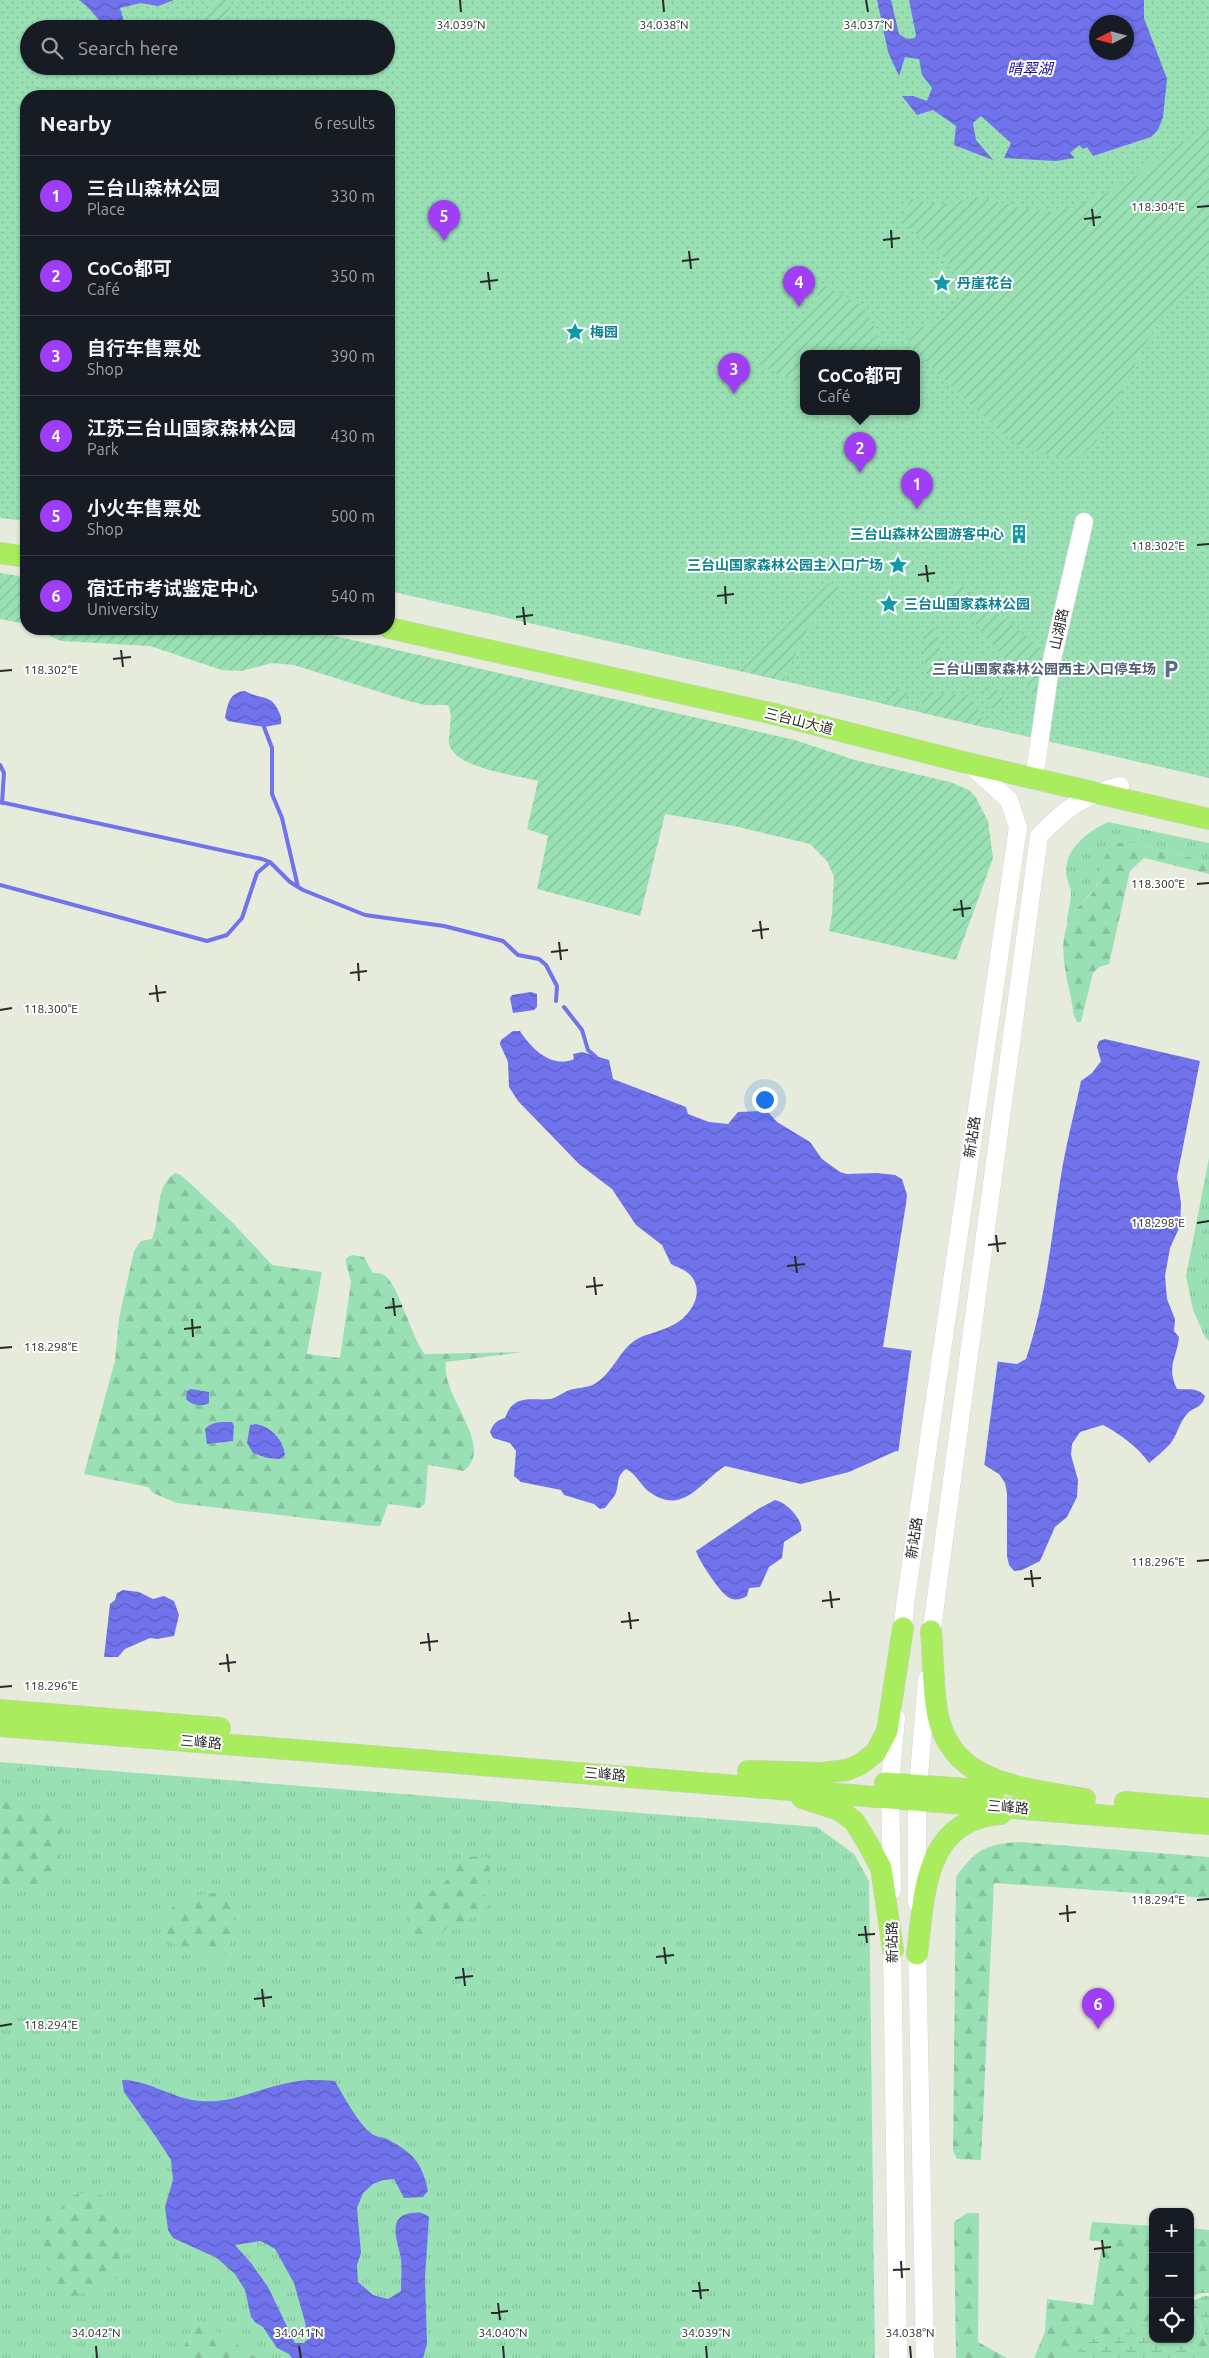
<!DOCTYPE html>
<html lang="en">
<head>
<meta charset="utf-8">
<style>
	:root { --surface:#171b24; --page:#20242c; --text:#f1f3f6; --muted:#9ea1a6; --line:#363941; --accent:#9f3ef6 }
	body { margin:0; font-family:Ubuntu,"Noto Sans SC",sans-serif; background:var(--page); color:var(--text) }
	.controls { position:absolute; right:15px; bottom:15px; display:grid; overflow:hidden; border-radius:10px; box-shadow:0 1px 4px #0004 }
	.controls button { width:45px; height:45px; display:grid; place-items:center; padding:0; border:0; border-bottom:1px solid var(--line); background:var(--surface); color:var(--text); font:25px sans-serif }
	.compass { position:absolute; left:1089px; top:15px; width:45px; height:45px; border-radius:50%; background:var(--surface); box-shadow:0 1px 4px #0004; rotate:264deg }
	.you { position:absolute; left:764px; top:1099px; width:18px; height:18px; margin:-12px; border:4px solid #fff; border-radius:50%; background:#1a73e8; box-shadow:0 0 0 8px #1a73e833 }
	.badge { display:grid; place-items:center; width:32px; height:32px; border-radius:50%; background:var(--accent); color:#fff; font-size:16px; font-weight:700 }
	.pin { position:absolute; translate:-50% -41px; filter:drop-shadow(0 1px 2px #0008) }
	.pin::after { content:''; position:absolute; top:26px; width:18px; height:15px; background:inherit; clip-path:polygon(0 0,100% 0,50% 100%) }
	.popup { position:absolute; left:800px; top:350px; width:120px; height:65px; box-sizing:border-box; display:grid; place-content:center; border-radius:10px; background:var(--surface); filter:drop-shadow(0 1px 4px #0005); font-size:16px; white-space:nowrap; color:var(--muted) }
	.popup b { font-size:19px; color:var(--text) }
	.popup::after { content:''; position:absolute; left:50%; top:100%; margin-left:-10px; border:10px solid transparent; border-top-color:var(--surface) }
	.list { margin:0; padding:0; list-style:none }
	h2 { display:flex; justify-content:space-between; align-items:center; height:65px; margin:0; padding:0 20px; font-size:21px }
	h2 small { font-size:16px; font-weight:400; color:var(--muted) }
	.list li { display:grid; grid-template-columns:32px 1fr auto; gap:15px; align-items:center; box-sizing:border-box; height:80px; padding:0 20px; border-top:1px solid var(--line) }
	.list b { display:block; font-size:19px; white-space:nowrap }
	.list p { margin:0; font-size:16px; white-space:nowrap; color:var(--muted) }
	.list em { font-size:16px; font-style:normal; color:var(--muted) }
	.icon { flex:none; width:28px; height:28px; fill:none; stroke:currentColor; stroke-width:2; stroke-linecap:round; stroke-linejoin:round }
	.map { position:relative; flex:none; width:1209px; height:2358px; overflow:hidden }
	.search { position:absolute; background:var(--surface); box-shadow:0 1px 4px #0004; left:20px; top:20px; width:375px; height:55px; display:flex; align-items:center; gap:12px; box-sizing:border-box; padding:0 18px; border-radius:28px; color:var(--muted); font-size:19px }
	.panel { position:absolute; background:var(--surface); box-shadow:0 1px 4px #0004; left:20px; top:90px; width:375px; height:545px; border-radius:20px }
	.map>svg:first-child { display:block }
	.grass { fill:url(#grass-tufts) }
	.forest { fill:url(#forest-firs) }
	.wetland { fill:url(#wetland-marsh) }
	.park { fill:url(#park-dots); fill-rule:evenodd }
	.garden { fill:url(#garden-furrows) }
	.water { fill:url(#water-waves); fill-rule:evenodd }
	.pier { fill:#e7ebdc }
	.lines { fill:none; stroke-linecap:round; stroke-linejoin:round }
	.stream { stroke:#7073ec; stroke-width:4 }
	.minor-casing { stroke:#dad1e2; stroke-width:19 }
	.major-casing { stroke:#ccc; stroke-width:22 }
	.minor { stroke:#fff; stroke-width:18 }
	.major { stroke:#a9ed5f; stroke-width:21 }
	.ticks { fill:none; stroke:#292929; stroke-width:2 }
	.labels { text-anchor:middle; dominant-baseline:central; stroke-width:4; stroke-linejoin:round; paint-order:stroke }
	.culture-label { font-size:14px; font-weight:bold; fill:#0d838f; stroke:#fff; text-anchor:start }
	.street-label { font-size:14px; fill:#292929; stroke:#fff }
	.service-label { font-size:14px; font-weight:bold; fill:#4e5e75; stroke:#fff; text-anchor:end }
	.water-label { font-size:15px; font-style:italic; fill:#181097; stroke:#fff }
	.ticks-label { font-size:12px; text-anchor:middle; fill:#292929; stroke:#fff; stroke-width:4; stroke-linejoin:round; paint-order:stroke }
</style>
</head>
<body>
<div class="map">
<svg width="1209" height="2358" viewBox="0 0 1209 2358">
	<defs>
		<pattern id="grass-tufts" width="24" height="20" patternUnits="userSpaceOnUse" patternTransform="scale(1.25)"><rect width="24" height="20" fill="#99e1b4"/><path d="M3 7l-1-3M5 7V3M7 7l1-3M15 17l-1-3M17 17v-4M19 17l1-3" fill="none" stroke="#84c19b"/></pattern>
		<pattern id="forest-firs" width="22" height="20" patternUnits="userSpaceOnUse" patternTransform="scale(1.25)"><rect width="22" height="20" fill="#99e1b4"/><path d="M5 1l3.5 6h-7zM16 11l3.5 6h-7z" fill="#84c19b"/></pattern>
		<pattern id="wetland-marsh" width="20" height="14" patternUnits="userSpaceOnUse" patternTransform="scale(1.25)"><rect width="20" height="14" fill="#99e1b4"/><path d="M1 5h8M5 5V1M11 12h8M15 12V8" fill="none" stroke="#84c19b"/></pattern>
		<pattern id="park-dots" width="8" height="8" patternUnits="userSpaceOnUse" patternTransform="scale(1.25)"><rect width="8" height="8" fill="#99e1b4"/><path d="M2 2h.1M6 6h.1" fill="none" stroke="#84c19b" stroke-width="1.8" stroke-linecap="round"/></pattern>
		<pattern id="garden-furrows" width="10" height="10" patternUnits="userSpaceOnUse" patternTransform="scale(1.25)"><rect width="10" height="10" fill="#99e1b4"/><path d="M-1 1l2-2M0 10L10 0M9 11l2-2" fill="none" stroke="#84c19b"/></pattern>
		<pattern id="water-waves" width="16" height="10" patternUnits="userSpaceOnUse" patternTransform="scale(1.25)"><rect width="16" height="10" fill="#7073ec"/><path d="M0 5q4-4 8 0t8 0" fill="none" stroke="#5c5ebf"/></pattern>
	</defs>
	<rect width="100%" height="100%" fill="#e7ebdc"/>
	<path class="grass" d="M1108 822 1209 843V862L1130 843H1118L1100 872 1096 888 1075 910 1067 924C1067 915 1071 901 1071 893 1071 887 1067 881 1066 874 1065 848 1087 832 1108 822Z
		M1209 1158V1341L1205 1337 1193 1310 1186 1276Z
		M0 1762 817 1827 854 1854 869 1881 875 2358H0Z"/>
	<path class="forest" d="M1118 843H1130L1209 862V874L1144 858 1130 871 1109 964 1099 967 1093 973 1081 1022H1077L1074 1016C1070 982 1052 944 1074 912 1080 903 1089 898 1095 889 1098 885 1098 879 1099 875 1102 860 1106 852 1118 843Z
		M175 1173 181 1175 233 1223 272 1265 322 1272 307 1354 340 1358 351 1282 345 1259 352 1255 364 1257 373 1273C376 1273 381 1273 384 1275 398 1282 412 1340 425 1354L524 1352 446 1362C440 1396 496 1445 464 1471L428 1465 425 1504 419 1508 388 1504 380 1526H373L177 1503 153 1493 148 1487 84 1474 115 1361 119 1318 134 1251 141 1241 152 1239C161 1219 154 1186 175 1173Z
		M0 1798 7 1799 25 1814 48 1810 62 1818 60 1860 55 1886 0 1888Z
		M1019 1842 1209 1857V1898L994 1883 981 2160 957 2159 953 2151 956 1877C976 1850 985 1844 1019 1842Z
		M461 1856 487 1857 490 1870 484 1894 491 1902C486 1907 480 1913 473 1917 456 1927 449 1917 440 1940L418 1937 409 1929 410 1902C422 1895 437 1891 446 1881 452 1875 455 1864 461 1856Z
		M229 1890C237 1912 237 1961 208 1965L202 1954 196 1949 188 1954 182 1948 164 1939 160 1925C181 1888 194 1899 229 1890Z
		M85 2193C89 2194 96 2193 101 2195 118 2203 123 2255 125 2272 106 2288 88 2293 65 2298 49 2273 37 2245 47 2216L64 2207 70 2196Z
		M967 2213H979L978 2342 1007 2358H956L954 2222Z
		M1092 2222 1153 2226V2324L1097 2337 1074 2358H1034L1045 2332 1047 2299 1093 2305 1102 2242 1089 2240Z
		M1190 2228 1209 2230V2293H1201L1190 2297Z
		M1190 2301 1209 2346V2358H1198L1177 2339H1190Z
		M201 2320 257 2358H176Z"/>
	<path class="wetland" d="M1204 2296H1209V2346L1191 2302Z
		M1153 2324V2339H1177L1198 2358H1074C1085 2334 1128 2327 1153 2324Z"/>
	<path class="park" d="M0 0H1209V778L389 591V96H26V521L0 518ZM1096 22H1126V52H1096ZM29 29H386V66H29ZM804 354H916V412H804Z"/>
	<path class="garden" d="M212 0H233L222 29H199L197 26 206 17Z
		M1209 128V263L1151 334 1121 392 1109 420 1096 442 1082 455 1069 460 1018 446 971 405 908 344 910 333 946 316 958 301 961 279 942 255 899 220 911 199 922 202 945 204 978 197 1033 210 1053 212 1067 209 1109 192 1139 174 1171 147 1187 141Z
		M823 285 863 306 874 326 883 354H804V386L758 364 801 323Z
		M0 573 26 577V624L0 619Z
		M829 583 840 588 807 630 783 681 740 671Z
		M959 583 1044 650 1036 696 949 592Z
		M35 629H236L259 634 263 629H304L795 740 855 760 950 782 969 790 975 796 988 821 993 858 956 960 829 931 832 914 834 877 827 861 810 844 734 826 665 814 640 916 537 889 548 836 527 829 538 781C517 775 452 768 449 743 448 731 454 716 448 705H425L405 700 294 665 272 663 241 671 222 670 150 646 61 641Z
		M935 629 946 673 926 674 923 630Z
		M983 684 1002 692 1001 711 991 708Z
		M896 689 908 690 902 708 884 704Z
		M923 693 970 695 987 728 923 713Z"/>
	<path class="water" d="M79 0H174L158 6 141 3 120 8 125 25 122 29C98 29 97 12 79 0Z
		M877 0H891L899 34 907 39 915 38 916 35 909 0H1144V18L1167 79 1163 117 1158 130 1151 137 1093 156 1087 147 1083 149 1079 145 1070 153 1075 158 1056 161 1004 158 1011 143 981 116 973 123 976 140 993 160 954 145 956 126 933 110 917 115 902 96H913L927 101 932 88 922 75 919 59 905 57 899 76 888 52ZM1096 22H1126V52H1096Z
		M245 691C257 699 270 694 277 708 280 714 282 717 281 724L264 727 228 721 225 718C228 704 229 692 245 691Z
		M531 992 537 994V1007L534 1010 513 1013 510 998 512 995Z
		M513 1031H520C531 1048 551 1069 574 1059L573 1054 582 1052 609 1060 613 1079 686 1107 688 1114 709 1122 728 1124 738 1112 762 1111 769 1113 777 1122 810 1142 822 1159 840 1172 847 1174 877 1173 895 1175 902 1179 907 1195 906 1204 883 1347 1017 1364 1026 1359C1045 1303 1051 1241 1060 1182 1065 1148 1074 1115 1081 1081L1092 1073 1101 1061 1097 1047 1099 1041 1105 1039 1200 1061 1177 1177 1181 1203 1180 1226 1170 1248 1165 1276 1167 1299 1175 1319 1174 1331 1179 1337C1177 1358 1166 1366 1177 1389 1188 1390 1197 1387 1205 1396 1201 1410 1194 1406 1187 1414 1179 1423 1177 1436 1170 1444 1164 1451 1156 1457 1149 1463 1138 1447 1120 1434 1103 1425L1080 1432 1072 1444 1071 1455 1078 1480 1077 1497 1067 1517 1055 1527 1040 1561 1022 1570 1014 1571 1009 1565 1007 1556V1493L1005 1483 999 1474 983 1464 896 1451 849 1472 801 1484 725 1466C699 1483 683 1517 648 1491 640 1484 636 1474 626 1469 615 1477 620 1485 615 1495 612 1499 608 1504 605 1508L600 1509 594 1504 564 1495 561 1490 521 1482 514 1476 516 1451 510 1443 493 1438 490 1432C493 1424 497 1420 505 1418 507 1414 508 1410 510 1408 520 1395 537 1401 550 1399 556 1398 561 1394 567 1391 576 1387 587 1389 596 1383 612 1373 619 1352 634 1341 646 1333 661 1332 673 1325 692 1315 707 1290 688 1273 684 1269 676 1267 671 1264L662 1245 636 1225 612 1189 579 1164 518 1101 509 1087 508 1062 500 1044 501 1040Z
		M191 1389 209 1392V1403C202 1407 191 1405 186 1399L187 1391Z
		M232 1422 234 1426 233 1441 207 1444 205 1429C212 1421 222 1422 232 1422Z
		M256 1424C271 1427 283 1439 285 1455L280 1459 267 1458 253 1453 247 1443 250 1425Z
		M775 1500C786 1502 804 1520 801 1531L784 1542 782 1558 769 1567 760 1587 749 1588 747 1596C741 1600 734 1601 728 1597 719 1591 699 1561 696 1551L758 1509Z
		M123 1590 139 1592 153 1599 164 1596 174 1601 179 1615 174 1636 157 1639 150 1638 125 1649 118 1657H104L110 1604 115 1600 117 1593Z
		M122 2080C149 2080 173 2099 200 2101 233 2104 261 2087 293 2082 307 2079 321 2080 335 2081 342 2094 360 2126 372 2134 376 2137 382 2137 387 2139 413 2153 422 2162 428 2191L423 2197 404 2198 394 2179 383 2180 373 2184 363 2193 357 2208 361 2253 357 2265 358 2282 373 2295 388 2299 401 2291C401 2281 402 2269 401 2259 399 2244 385 2217 411 2213 419 2212 422 2212 429 2217L425 2278 427 2344 423 2358H292L289 2354 277 2348 263 2327 256 2323 251 2317 245 2290 235 2274 217 2258 173 2238 168 2230 165 2207 173 2180 171 2160 156 2137 124 2092ZM261 2241 275 2249 294 2283 305 2322 308 2339 304 2343H295L268 2287 251 2263 235 2245Z"/>
	<path class="pier" d="M912 1348 998 1359 984 1467 898 1454Z"/>
	<g class="lines">
		<path class="stream" d="M264 727 272 748V794L282 818 298 887
			M0 765 4 773 2 803
			M0 802 262 859 270 862 290 882 303 890 365 915 444 926 503 941 518 955 539 959 546 965 557 986 556 1001
			M0 885 207 941 227 935 242 918 257 873 270 862
			M564 1007 582 1030 588 1050 596 1057"/>
		<g class="minor-casing">
			<path id="minor" d="M1036 766 1050 668 1084 522
				M902 1640 905 1605 1018 827 1009 800 967 762
				M930 1643 1039 836C1065 809 1083 795 1120 786
				M892 1890 890 1783 896 1718
				M917 1903V1800L927 1679
				M892 1938 898 2358
				M917 1941 925 2358"/>
		</g>
		<g class="major-casing">
			<path id="major" d="M0 553 26 557
				M389 628 770 713 967 763 1209 819
				M931 1631C933 1655 933 1680 936 1704 945 1785 1021 1787 1085 1799
				M0 1710 220 1728
				M0 1726 1209 1824
				M748 1771 822 1773 847 1770 861 1764 876 1752 887 1731 903 1628
				M885 1783 994 1791
				M802 1798 839 1810 854 1821 867 1842 881 1868 893 1950
				M1125 1802 1209 1809
				M917 1954C925 1894 923 1820 1001 1814"/>
		</g>
		<use href="#minor" class="minor"/>
		<use href="#major" class="major"/>
	</g>
	<path class="ticks" d="M460 0 461 12M663 0 664 12M866 0 868 12M1197 207 1209 206M1092 209 1094 226M1084 219 1101 217M891 230 892 248M883 240 900 238M689 251 691 269M682 261 699 259M488 272 490 290M480 282 498 280M1197 545 1209 544M926 565 928 582M918 575 935 573M725 586 726 604M717 596 734 594M523 607 525 625M516 617 533 615M121 650 123 667M113 659 131 657M0 671 12 670M1197 884 1209 883M961 900 963 917M953 910 971 908M760 921 762 939M752 931 769 929M559 942 561 960M551 952 568 950M358 963 359 981M350 973 367 971M156 985 158 1002M149 994 166 992M0 1010 12 1008M1197 1223 1209 1221M996 1235 998 1252M988 1245 1006 1243M795 1256 797 1273M787 1266 805 1264M594 1277 596 1295M586 1287 603 1285M393 1298 395 1316M385 1308 402 1306M192 1319 193 1337M184 1329 201 1327M0 1348 12 1347M1197 1561 1209 1560M1031 1570 1033 1587M1024 1579 1041 1578M830 1591 832 1608M822 1601 840 1599M629 1612 631 1629M621 1622 639 1620M428 1633 430 1651M420 1643 438 1641M227 1654 229 1672M219 1664 236 1662M0 1687 12 1686M1197 1900 1209 1899M1067 1905 1068 1922M1059 1914 1076 1912M865 1926 867 1943M858 1935 875 1934M664 1947 666 1964M656 1957 674 1955M463 1968 465 1986M455 1978 473 1976M262 1989 264 2007M254 1999 272 1997M0 2026 12 2024M1102 2240 1104 2257M1094 2249 1111 2247M901 2261 902 2278M893 2270 910 2269M699 2282 701 2299M692 2291 709 2290M498 2303 500 2320M491 2313 508 2311M96 2346 97 2358M299 2346 301 2358M503 2346 504 2358M706 2346 707 2358M910 2346 911 2358"/>
	<defs>
		<g id="sight-bare" transform="scale(1.5)"><path d="M0-6L1.8-2.2L6-1.7L2.9 1.2L3.7 5.4L0 3.3L-3.7 5.4L-2.9 1.2L-6-1.7L-1.8-2.2Z" fill="#0f9aa8" stroke="#fff" stroke-width="2.5" paint-order="stroke"/></g>
		<g id="building-bare" transform="scale(1.5)"><path d="M-4-6H4V6H1V3H-1V6H-4ZM-2.5-4.3h1.7v1.8h-1.7ZM.8-4.3h1.7v1.8H.8ZM-2.5-1h1.7V.8h-1.7ZM.8-1h1.7V.8H.8Z" fill="#0f9aa8" stroke="#fff" stroke-width="2.5" paint-order="stroke"/></g>
		<g id="parking-bare" transform="scale(1.5)"><path d="M-3.5-5.5H1a3.5 3.5 0 0 1 0 7H-1V5.5H-3.5ZM-1-3.4V-.6H.8a1.4 1.4 0 0 0 0-2.8Z" fill="#5c6f8a" stroke="#fff" stroke-width="2.5" paint-order="stroke"/></g>
	</defs>
	<g fill-rule="evenodd">
		<use href="#sight-bare" x="942" y="283"/>
		<use href="#sight-bare" x="575" y="332"/>
		<use href="#building-bare" x="1019" y="534"/>
		<use href="#sight-bare" x="898" y="565"/>
		<use href="#sight-bare" x="889" y="604"/>
		<use href="#parking-bare" x="1171" y="669"/>
	</g>
	<g class="labels">
		<g class="culture-label">
			<text x="957" y="283">丹崖花台</text>
			<text x="590" y="332">梅园</text>
			<text x="1004" y="534" text-anchor="end">三台山森林公园游客中心</text>
			<text x="883" y="565" text-anchor="end">三台山国家森林公园主入口广场</text>
			<text x="904" y="604">三台山国家森林公园</text>
		</g>
		<g class="street-label">
			<text transform="translate(1059 629) rotate(-78)">山湖路</text>
			<text transform="translate(799 721) rotate(14)">三台山大道</text>
			<text transform="translate(972 1137) rotate(-82)">新站路</text>
			<text transform="translate(914 1538) rotate(-82)">新站路</text>
			<text transform="translate(201 1742) rotate(5)">三峰路</text>
			<text transform="translate(605 1774) rotate(5)">三峰路</text>
			<text transform="translate(1008 1807) rotate(5)">三峰路</text>
			<text transform="translate(892 1942) rotate(-91)">新站路</text>
		</g>
		<g class="service-label">
			<text x="1156" y="669">三台山国家森林公园西主入口停车场</text>
		</g>
		<g class="water-label">
			<text x="1030" y="68">晴翠湖</text>
		</g>
	</g>
	<g class="ticks-label">
		<text x="461" y="29">34.039°N</text>
		<text x="664" y="29">34.038°N</text>
		<text x="868" y="29">34.037°N</text>
		<text x="1158" y="211">118.304°E</text>
		<text x="1158" y="550">118.302°E</text>
		<text x="51" y="674">118.302°E</text>
		<text x="1158" y="888">118.300°E</text>
		<text x="51" y="1013">118.300°E</text>
		<text x="1158" y="1227">118.298°E</text>
		<text x="51" y="1351">118.298°E</text>
		<text x="1158" y="1566">118.296°E</text>
		<text x="51" y="1690">118.296°E</text>
		<text x="1158" y="1904">118.294°E</text>
		<text x="51" y="2029">118.294°E</text>
		<text x="96" y="2337">34.042°N</text>
		<text x="299" y="2337">34.041°N</text>
		<text x="503" y="2337">34.040°N</text>
		<text x="706" y="2337">34.039°N</text>
		<text x="910" y="2337">34.038°N</text>
	</g>
</svg>
<div class="controls">
<button>+</button>
<button>−</button>
<button><svg class="icon" aria-label="locate" viewBox="0 0 24 24"><circle cx="12" cy="12" r="6"/><path d="M12 2v4M12 18v4M2 12h4M18 12h4"/></svg></button>
</div>
<svg class="compass" viewBox="-18 -18 36 36"><path d="M0-13l5 13h-10z" fill="#e53935"/><path d="M0 13l5-13h-10z" fill="#9ea1a6"/></svg>
<div class="you"></div>
<div class="pin badge" style="left:917px;top:509px">1</div>
<div class="pin badge" style="left:860px;top:473px">2</div>
<div class="popup"><b>CoCo都可</b>Café</div>
<div class="pin badge" style="left:734px;top:394px">3</div>
<div class="pin badge" style="left:799px;top:307px">4</div>
<div class="pin badge" style="left:444px;top:241px">5</div>
<div class="pin badge" style="left:1098px;top:2029px">6</div>
<div class="search"><svg class="icon" aria-label="search" viewBox="0 0 24 24"><circle cx="10" cy="10" r="6"/><path d="M15 15l6 6"/></svg>Search here</div>
<section class="panel">
<h2>Nearby<small>6 results</small></h2>
<ul class="list">
<li><span class="badge">1</span><div><b>三台山森林公园</b><p>Place</p></div><em>330 m</em></li>
<li><span class="badge">2</span><div><b>CoCo都可</b><p>Café</p></div><em>350 m</em></li>
<li><span class="badge">3</span><div><b>自行车售票处</b><p>Shop</p></div><em>390 m</em></li>
<li><span class="badge">4</span><div><b>江苏三台山国家森林公园</b><p>Park</p></div><em>430 m</em></li>
<li><span class="badge">5</span><div><b>小火车售票处</b><p>Shop</p></div><em>500 m</em></li>
<li><span class="badge">6</span><div><b>宿迁市考试鉴定中心</b><p>University</p></div><em>540 m</em></li>
</ul>
</section>
</div>
</body>
</html>
